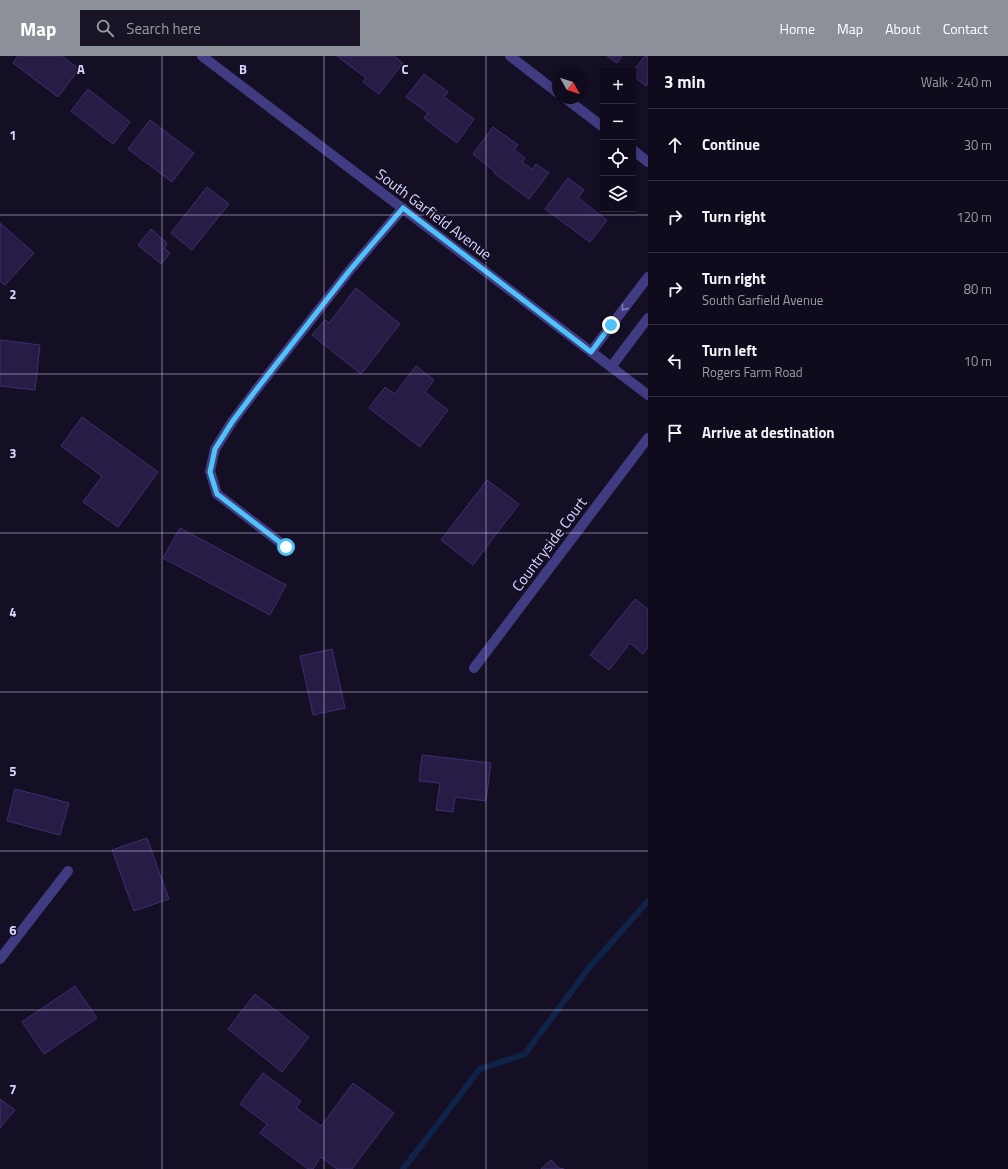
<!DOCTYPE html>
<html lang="en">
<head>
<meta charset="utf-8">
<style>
	:root { --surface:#0f0b1c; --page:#181425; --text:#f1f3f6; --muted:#9b9ba3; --line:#2f2b3b; --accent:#8c9099 }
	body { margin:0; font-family:"Titillium Web",sans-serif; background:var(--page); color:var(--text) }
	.controls { position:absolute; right:12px; top:12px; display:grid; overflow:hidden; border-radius:0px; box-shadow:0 2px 6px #0003 }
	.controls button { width:36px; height:36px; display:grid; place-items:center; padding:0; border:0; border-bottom:1px solid var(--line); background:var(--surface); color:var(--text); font:20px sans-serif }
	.compass { position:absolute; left:552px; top:12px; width:36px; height:36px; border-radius:50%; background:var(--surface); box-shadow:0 2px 6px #0003; rotate:129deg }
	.stop { position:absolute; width:12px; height:12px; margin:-9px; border:3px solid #4fc3f7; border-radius:50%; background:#fff }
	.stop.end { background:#4fc3f7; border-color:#fff; box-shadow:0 1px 4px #0008 }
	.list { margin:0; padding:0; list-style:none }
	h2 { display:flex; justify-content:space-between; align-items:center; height:52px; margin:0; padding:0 16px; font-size:17px }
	h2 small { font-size:13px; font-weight:400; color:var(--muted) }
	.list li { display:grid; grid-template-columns:26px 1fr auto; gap:12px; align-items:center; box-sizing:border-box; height:72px; padding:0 16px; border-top:1px solid var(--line) }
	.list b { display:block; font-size:15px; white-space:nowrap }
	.list p { margin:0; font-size:13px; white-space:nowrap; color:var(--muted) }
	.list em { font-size:13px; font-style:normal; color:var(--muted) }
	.icon { flex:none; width:22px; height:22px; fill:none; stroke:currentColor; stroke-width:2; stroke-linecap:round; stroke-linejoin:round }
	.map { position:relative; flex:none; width:648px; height:1113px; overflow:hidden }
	header { display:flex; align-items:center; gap:24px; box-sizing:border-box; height:56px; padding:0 20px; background:var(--accent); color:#fff }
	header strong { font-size:19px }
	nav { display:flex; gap:22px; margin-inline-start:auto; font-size:14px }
	.search { width:280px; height:36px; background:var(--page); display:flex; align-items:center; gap:10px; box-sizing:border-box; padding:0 14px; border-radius:0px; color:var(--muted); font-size:15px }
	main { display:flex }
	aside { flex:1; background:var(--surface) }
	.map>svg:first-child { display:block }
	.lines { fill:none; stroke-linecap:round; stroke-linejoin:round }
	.stream { stroke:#0f2348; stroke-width:6 }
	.building { fill:#261c45; stroke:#3e2f70 }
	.service { stroke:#413c82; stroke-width:10 }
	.minor { stroke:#413c82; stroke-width:10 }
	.tertiary { stroke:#413c82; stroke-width:10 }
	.oneway { stroke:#8680ba }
	.route { stroke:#4fc3f7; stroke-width:5 }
	.grid { fill:none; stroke:#dad4fe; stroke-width:1; stroke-opacity:0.55 }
	.labels { text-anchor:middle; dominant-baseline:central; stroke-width:3; stroke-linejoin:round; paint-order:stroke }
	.street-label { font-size:15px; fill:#dad4fe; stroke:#140f25 }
	.grid-label { font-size:13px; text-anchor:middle; font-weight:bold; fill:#dad4fe; stroke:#140f25; stroke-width:3; stroke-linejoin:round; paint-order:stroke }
</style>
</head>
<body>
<header>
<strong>Map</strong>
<div class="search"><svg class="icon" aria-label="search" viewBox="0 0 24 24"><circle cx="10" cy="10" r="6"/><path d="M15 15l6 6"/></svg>Search here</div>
<nav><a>Home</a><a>Map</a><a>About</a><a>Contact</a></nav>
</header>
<main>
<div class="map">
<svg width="648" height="1113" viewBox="0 0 648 1113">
	<rect width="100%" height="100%" fill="#140f25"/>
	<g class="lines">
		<path class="stream" d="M403 1113 480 1013 525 998 588 913 648 845"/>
	</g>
	<path class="building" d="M18 0H62L79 13 58 41 13 7Z
		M337 0H394L403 7 379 38 363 26 366 22Z
		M607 0H622L617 7Z
		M645 0H648V28L646 30 633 20V15Z
		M424 18 448 36 444 41 474 63 457 87 424 62 428 57 406 41Z
		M88 33 130 66 113 88 71 55Z
		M150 64 194 97 172 126 128 93Z
		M493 71 518 89 514 94 525 102 522 106 532 113 536 108 549 117 529 143 494 117 495 116 473 98Z
		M568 122 584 134 578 142 607 164 590 186 545 153Z
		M207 131 229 148 192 194 171 177Z
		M0 167 34 197 5 229 0 225Z
		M151 173 167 187 164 192 170 197 161 208 138 189Z
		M356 232 400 268 361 318 312 279 325 264 329 267Z
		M0 284 40 289 35 334 0 330Z
		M416 310 434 324 425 336 448 354 420 391 369 352 385 331 395 338Z
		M82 361 158 416 118 471 83 446 102 420 61 390Z
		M487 424 519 448 473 509 441 484Z
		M180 472 286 529 270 559 163 502Z
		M635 543 648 553V592L643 598 630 587 609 614 590 599Z
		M332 593 345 652 313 659 300 600Z
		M422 699 491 707 486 745 455 741 453 756 436 754 440 727 419 725Z
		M15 733 69 747 60 779 7 765Z
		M147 782 169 843 134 855 112 794Z
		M75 930 97 962 44 998 22 966Z
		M255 938 309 981 282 1016 228 973Z
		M263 1017 301 1045 296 1052 321 1070 353 1027 394 1057 352 1113H337L321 1101 313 1113H308L260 1077 267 1068 240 1048Z
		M0 1043 15 1054 0 1072Z
		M551 1104 559 1112 564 1113H541Z"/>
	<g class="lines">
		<path class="service" d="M286 491 217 438 210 415 215 393 232 366 256 334 350 214 403 152"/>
		<path class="minor" d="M510 0 558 37
			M565 42 603 71
			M633 94 648 106
			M591 296 648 221
			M611 311 648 262
			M474 612 648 382
			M0 903 68 815"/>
		<path class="tertiary" d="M202 0 648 339"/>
	</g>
	<defs><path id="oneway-chevron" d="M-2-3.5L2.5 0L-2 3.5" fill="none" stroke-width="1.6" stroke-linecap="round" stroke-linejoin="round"/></defs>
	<use class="oneway" href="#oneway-chevron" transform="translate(624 252) rotate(128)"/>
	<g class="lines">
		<path class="route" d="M286 491 217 438 210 416 215 393 232 366 256 334 350 214 403 152 591 296 611 269"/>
	</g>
	<path class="grid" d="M162 0V1113M324 0V1113M486 0V1113M0 159H648M0 318H648M0 477H648M0 636H648M0 795H648M0 954H648"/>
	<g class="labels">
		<g class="street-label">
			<text transform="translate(434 158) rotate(37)">South Garfield Avenue</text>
			<text transform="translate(549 488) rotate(-53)">Countryside Court</text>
		</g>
	</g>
	<g class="grid-label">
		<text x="81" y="18">A</text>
		<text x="243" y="18">B</text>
		<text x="405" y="18">C</text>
		<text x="13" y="84">1</text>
		<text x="13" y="243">2</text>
		<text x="13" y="402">3</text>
		<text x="13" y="561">4</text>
		<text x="13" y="720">5</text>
		<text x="13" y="879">6</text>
		<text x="13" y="1038">7</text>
	</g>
</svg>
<div class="controls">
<button>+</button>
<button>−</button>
<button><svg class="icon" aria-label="locate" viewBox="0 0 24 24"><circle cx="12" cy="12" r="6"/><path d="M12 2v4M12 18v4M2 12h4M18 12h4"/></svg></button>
<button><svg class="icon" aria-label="layers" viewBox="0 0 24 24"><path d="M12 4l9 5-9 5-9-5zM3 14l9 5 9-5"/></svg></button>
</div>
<svg class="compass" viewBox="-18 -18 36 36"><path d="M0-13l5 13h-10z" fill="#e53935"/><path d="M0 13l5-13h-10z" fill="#9b9ba3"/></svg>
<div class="stop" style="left:286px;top:491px"></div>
<div class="stop end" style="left:611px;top:269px"></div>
</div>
<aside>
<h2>3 min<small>Walk · 240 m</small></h2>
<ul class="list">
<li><svg class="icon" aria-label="ahead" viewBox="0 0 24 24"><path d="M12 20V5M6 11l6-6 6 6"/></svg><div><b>Continue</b></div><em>30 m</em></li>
<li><svg class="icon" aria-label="right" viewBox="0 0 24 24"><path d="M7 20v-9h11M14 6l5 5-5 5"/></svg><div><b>Turn right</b></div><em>120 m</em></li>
<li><svg class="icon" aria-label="right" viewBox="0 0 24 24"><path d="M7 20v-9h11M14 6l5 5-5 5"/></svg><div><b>Turn right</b><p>South Garfield Avenue</p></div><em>80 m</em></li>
<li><svg class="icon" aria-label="left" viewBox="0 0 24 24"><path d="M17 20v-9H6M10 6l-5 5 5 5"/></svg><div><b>Turn left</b><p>Rogers Farm Road</p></div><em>10 m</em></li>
<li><svg class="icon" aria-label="arrive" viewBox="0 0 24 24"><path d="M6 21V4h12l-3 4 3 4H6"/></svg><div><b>Arrive at destination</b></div></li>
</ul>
</aside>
</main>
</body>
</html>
